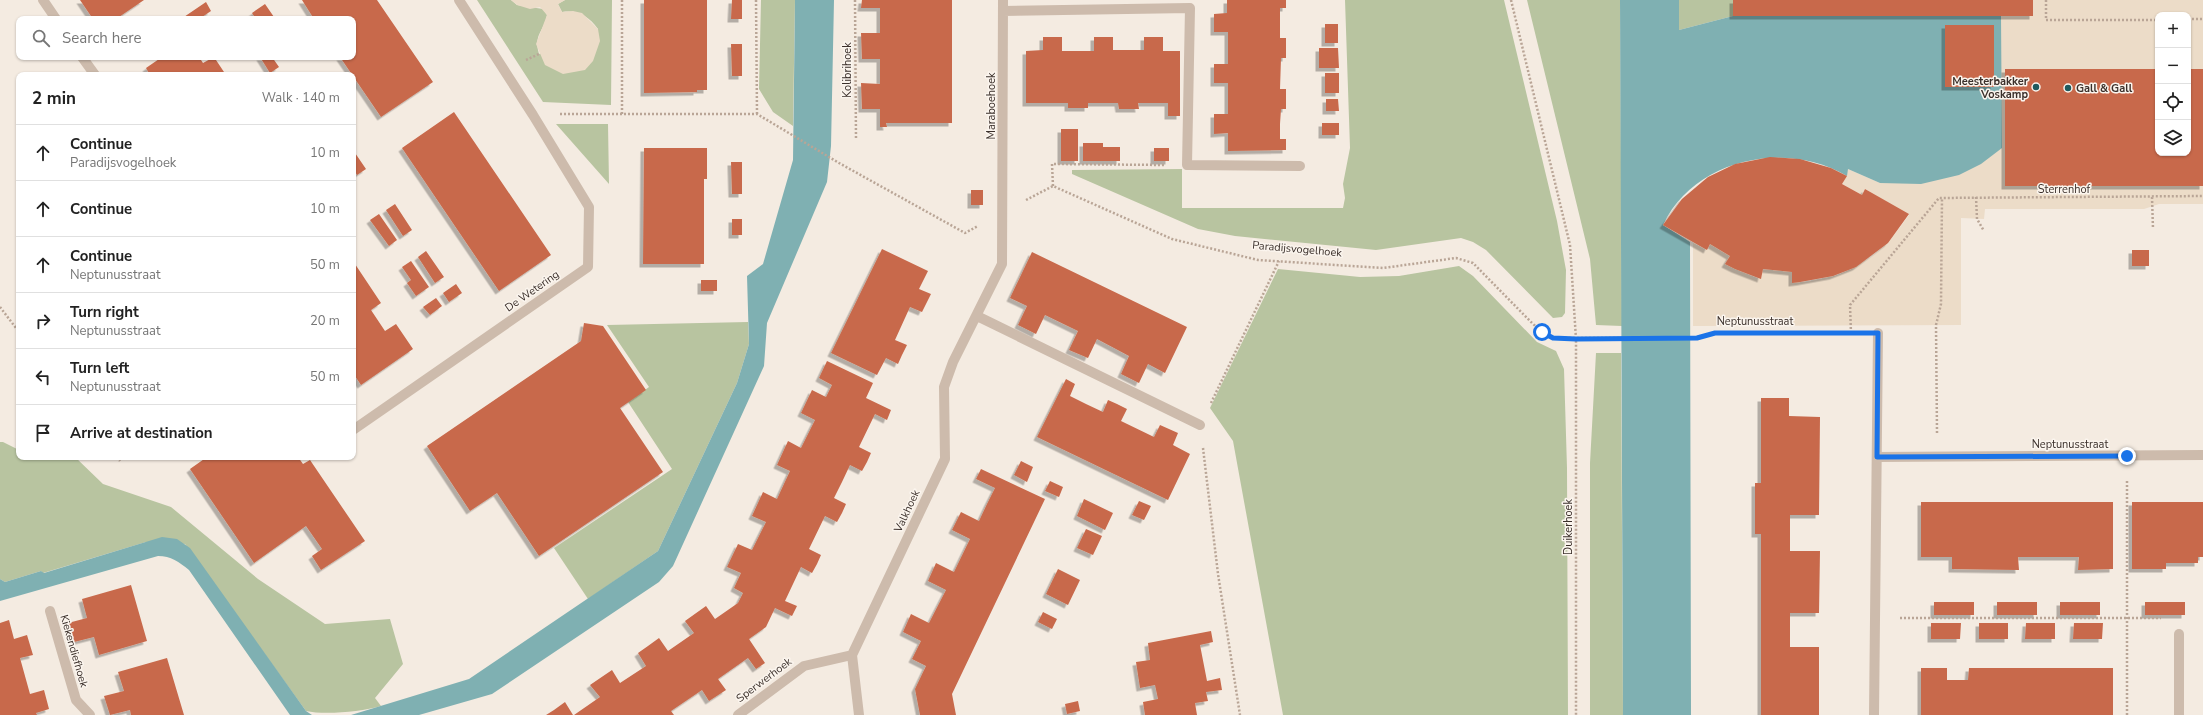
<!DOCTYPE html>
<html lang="en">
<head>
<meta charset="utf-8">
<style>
	:root { --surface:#fff; --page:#f6f6f6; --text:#222; --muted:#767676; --line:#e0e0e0 }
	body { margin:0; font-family:"Nunito Sans",sans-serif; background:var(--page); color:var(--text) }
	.controls { position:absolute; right:12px; top:12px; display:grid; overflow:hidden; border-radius:8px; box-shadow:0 1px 3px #0004 }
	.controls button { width:36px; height:36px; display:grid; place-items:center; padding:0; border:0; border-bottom:1px solid var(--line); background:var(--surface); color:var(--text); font:20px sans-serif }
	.stop { position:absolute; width:12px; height:12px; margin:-9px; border:3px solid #1a73e8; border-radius:50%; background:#fff }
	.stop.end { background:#1a73e8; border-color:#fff; box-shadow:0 1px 4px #0008 }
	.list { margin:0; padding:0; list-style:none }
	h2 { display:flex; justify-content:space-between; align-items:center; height:52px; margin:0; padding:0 16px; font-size:17px }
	h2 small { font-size:13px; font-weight:400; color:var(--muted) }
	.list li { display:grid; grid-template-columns:26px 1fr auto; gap:12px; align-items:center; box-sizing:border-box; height:56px; padding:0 16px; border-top:1px solid var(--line) }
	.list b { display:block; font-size:15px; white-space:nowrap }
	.list p { margin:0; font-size:13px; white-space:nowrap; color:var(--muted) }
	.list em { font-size:13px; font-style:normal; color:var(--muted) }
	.icon { flex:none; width:22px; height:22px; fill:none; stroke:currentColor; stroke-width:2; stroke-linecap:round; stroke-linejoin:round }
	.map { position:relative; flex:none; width:2203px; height:715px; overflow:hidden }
	.search { position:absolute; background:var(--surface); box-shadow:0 1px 3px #0004; left:16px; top:16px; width:340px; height:44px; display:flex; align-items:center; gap:10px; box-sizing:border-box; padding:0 14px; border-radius:8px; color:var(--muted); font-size:15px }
	.panel { position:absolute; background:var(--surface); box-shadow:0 1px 3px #0004; left:16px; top:72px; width:340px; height:388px; border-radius:8px }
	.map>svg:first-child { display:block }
	.green { fill:#b8c4a0 }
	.plaza { fill:#ecdcc8 }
	.water { fill:#7fb0b2 }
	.building { fill:#c8694b; filter:url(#shadow) }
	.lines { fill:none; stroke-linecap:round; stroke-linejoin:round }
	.path { stroke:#b9a596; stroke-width:2.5; stroke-dasharray:2 2; stroke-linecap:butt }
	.lane { stroke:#cdbbac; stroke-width:10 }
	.street { stroke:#cdbbac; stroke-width:10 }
	.route { stroke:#1a73e8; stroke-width:5 }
	.poi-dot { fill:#1f5a5e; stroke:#fbf5ee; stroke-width:1.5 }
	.labels { text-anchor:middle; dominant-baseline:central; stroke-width:3; stroke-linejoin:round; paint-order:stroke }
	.street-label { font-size:11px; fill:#3b302b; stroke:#fbf5ee }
	.poi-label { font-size:11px; font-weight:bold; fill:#3b302b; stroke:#fbf5ee; text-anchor:end }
</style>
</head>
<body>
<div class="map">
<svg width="2203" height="715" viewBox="0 0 2203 715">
	<defs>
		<filter id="shadow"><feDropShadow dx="-3.5" dy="3.5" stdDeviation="0" flood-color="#0004"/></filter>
	</defs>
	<rect width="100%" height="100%" fill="#f4ebe1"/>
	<path class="green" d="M477 0H511L517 5 543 9 547 15C544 32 533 34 539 54L598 29C588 16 579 10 562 12L558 4 565 0H612L611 105 543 102Z
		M761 0H795L793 126 773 112 759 89Z
		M1345 0H1504L1557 221 1566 270 1565 313 1562 317 1553 318 1486 250 1473 242 1461 238 1376 250 1235 236 1198 229 1072 174V170L1182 169V208H1343L1345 198 1343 184 1350 148Z
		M1527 0H1620L1622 326 1596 325 1590 259Z
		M1679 0H1733V16L1679 30Z
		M556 124H608L609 184Z
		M1459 266 1473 276 1537 342 1556 351 1564 369 1567 468 1568 715H1283L1233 441 1210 408 1278 269 1360 277 1399 276Z
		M748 322 749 344 737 383 658 551 588 599 554 548 672 469 628 402 649 387 607 325Z
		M1596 353H1621L1623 715H1590V463Z
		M0 442H3L19 450V457H75L103 484 171 507 258 579 325 624 390 619 403 664 375 698 381 706C361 712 324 715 306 711L185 544 146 542 43 573 41 571 5 582 0 579Z"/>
	<path class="plaza" d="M511 0H565L558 4 562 12 573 11 582 13 598 29 600 41 593 61 585 70 563 74 545 65 536 44 547 15 540 7 530 9 517 5Z
		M2033 0H2203V69H2188V15H2158V69H2005V186H2203V204H2159L2144 209H1985L1984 219 1961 218V325L1693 326V243L1707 250 1710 244 1730 256 1726 264 1757 278H1761L1763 269 1792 272V282H1806L1838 275 1871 257 1888 243 1909 215 1865 189 1862 195 1842 184 1848 169 1880 183 2001 16 2033 15Z"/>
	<path class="water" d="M795 0H834L831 146 827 182 767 323 764 366 673 566 659 582 492 694 419 715H351L469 679 658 551 737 383 749 344 747 276 763 264 793 160Z
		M1620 0H1679V30L1733 16H2001L2002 148 1981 164 1959 175 1921 184 1880 183 1848 169 1847 176C1786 140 1695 158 1663 225L1690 242 1691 715H1623Z
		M162 537 177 539 190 548 306 711 312 715H290L189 570C179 562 171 556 158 556L0 601V579L5 582 41 571 44 573Z"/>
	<path class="building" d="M80 0H144L116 19H93Z
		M302 0H377L433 82 381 117 340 57H353V19H314Z
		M644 0H707V90H697V92L644 93Z
		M732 0H742V19H731Z
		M862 0H952V123H886L887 127H880V109H862L861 83 880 84V59H862L861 33H880V8H861Z
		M1227 0H1286V8H1280V38H1286V58H1281L1280 89H1286V109H1281L1280 124V139H1286V150L1228 151V133L1214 134V114H1228V83H1214V64H1228V32H1214V14L1227 13Z
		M1733 0H2033V16H1733Z
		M206 2 211 11 199 19H181Z
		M265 4 274 17 271 19H256L252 13Z
		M1325 24H1338V43H1325Z
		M1945 25H1994V87H1945Z
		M1043 37H1062V51H1094V37H1113V50H1144V37H1163V51H1180V116H1168V103H1138L1139 109H1119L1118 103H1088V108H1068V103H1026V51L1043 50Z
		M731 44H742V76H732Z
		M1319 48H1338L1339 68H1319Z
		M162 57H199L203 63 214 57 226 75H150L146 68Z
		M260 57H272L279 67 270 73Z
		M2005 69H2158V153H2188V69H2203V186H2005Z
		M1325 73H1339V93H1325Z
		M1326 99H1338L1339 111H1326Z
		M454 112 551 255 499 291 402 148Z
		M1339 123V135H1322V123Z
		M1061 129H1078V161H1061Z
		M1083 143H1103V147H1120V161H1083Z
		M644 148H707V179H704V264H643Z
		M1154 148H1169V161H1154Z
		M353 150 366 169 357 175 353 168Z
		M1770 157 1800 159 1831 168 1847 176 1842 184 1862 195 1865 189 1909 214 1888 243 1856 267 1833 276 1800 282 1792 283V272L1763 269 1761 279 1735 269 1725 264 1730 256 1710 244 1707 250 1663 225 1682 199 1708 177 1735 164Z
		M731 162H742V194H732Z
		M971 190H983V205H971Z
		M395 204 412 230 403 236 386 210Z
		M379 214 397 240 389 246 370 220Z
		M732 219H742V235H732Z
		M882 249 928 271 919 289 931 294 922 312 910 307 895 340 907 345 902 355 898 364 886 358 877 375 831 353Z
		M2132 250H2149V266H2132Z
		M426 251 444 277 435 283 418 257Z
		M1032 252 1187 327 1165 373 1148 364 1139 383 1121 374 1129 356 1114 348 1097 339 1088 358 1069 350 1078 331 1045 315 1036 334 1018 325 1027 306 1010 298Z
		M353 261 381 303 371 310 385 331 396 324 413 349 361 385 353 373Z
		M411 261 429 287 416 296 407 283 411 280 402 267Z
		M701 280H717V291H701Z
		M456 284 462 293 449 302 443 293Z
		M436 298 442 306 430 315 423 307Z
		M584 323 603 326 646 390 620 408 663 472 539 556 497 493 470 511 427 446 581 341Z
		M827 361 873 383 866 398 891 410 887 420 875 414 859 447 871 453 867 462 862 471 850 465 842 482 834 498 846 504 842 513 837 522 825 516 809 549 821 555 817 564 812 573 801 567 785 601 797 606 792 616 775 608 766 627 749 639 765 663 756 669 748 658 718 679 726 690 709 701 702 690 671 711 674 715H574L600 697 590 685 612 670 620 683 646 666 638 653 648 646 659 638 668 651 694 633 685 621 706 606 715 619 738 603 743 593 734 588 741 573 727 567 738 544 752 550 766 522 752 516 763 492 777 499 790 471 777 465 788 441 801 448 815 420 801 413 812 390 826 397 832 385 819 378Z
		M1066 379 1075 384 1070 396 1086 404 1103 412 1108 400 1117 404 1127 409 1121 421 1154 437 1160 425 1178 433 1173 445 1190 454 1168 500 1037 437Z
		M1761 398H1789V416L1820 417 1819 515H1790V551H1820L1819 613H1790V647H1819V715H1761V534H1755V483H1761Z
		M207 457H298L303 464 310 460 365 541 321 570 312 556 322 549 306 526 254 563 190 469Z
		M1021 461 1033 467 1027 482 1014 475Z
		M981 469 1045 499 952 694 956 715H920L915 689 926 666 912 659 921 641 903 632 911 614 929 623 946 590 928 581 936 563 954 572 970 539 952 530 961 512 979 521 987 504 995 488 976 479Z
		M1050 481 1063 487 1059 497 1045 491Z
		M1084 499 1113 513 1105 530 1077 516Z
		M1139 501 1151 506 1144 520 1132 515Z
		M1921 502H2113V569L2078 570 2079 557H2018L2019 570 1952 569V557H1921Z
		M2132 502H2203V557H2198V563H2166V569H2132Z
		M1086 529 1102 536 1093 555 1077 548Z
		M1058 569 1080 580 1068 605 1046 594Z
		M131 585 147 641 99 655 94 637 74 642 68 623 87 618 82 599Z
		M1934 602H1974V615H1934Z
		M1997 602H2037V615H1997Z
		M2060 602H2100V615H2060Z
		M2145 602H2185V615H2145Z
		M1043 612 1057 619 1052 629 1038 622Z
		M9 620 14 639 27 635 33 655 20 658 30 694 44 690 49 709 36 713 37 715H0V623Z
		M1931 623H1961L1960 639H1931Z
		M1979 623H2008V639H1979Z
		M2026 623H2055V639H2025Z
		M2074 623H2103L2102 639H2073Z
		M1211 631 1213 642 1200 645 1207 681 1220 678 1222 690 1206 692 1208 701 1195 703 1197 715H1145L1143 702 1158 699 1155 685 1140 688 1136 662 1150 660 1148 643Z
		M167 658 184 715H131L130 710 110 715 104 696 124 691 118 672Z
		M1921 668H1947V680H1968L1969 668H2113V715H1921Z
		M1078 701 1080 711 1067 714 1065 704Z
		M565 702 573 715H546L554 710Z"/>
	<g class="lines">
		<path class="path" d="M756 0 757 114
			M855 0 856 140
			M1511 0 1570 245 1576 339V715
			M2046 0V20H2158
			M2188 19H2203
			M526 60 539 54
			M560 114H757L839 163 965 233 978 226
			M622 114V0
			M1053 186 1052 164 1164 165
			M1976 197 1977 219 1984 231
			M2152 197 2153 229
			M1026 200 1053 186 1172 239 1258 260 1383 268 1456 258 1473 263 1532 323 1542 332 1553 338H1697L1715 333H1855
			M0 307 19 332
			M1851 333 1850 305 1939 198 2203 196
			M1211 403 1279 261
			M1937 433 1936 325 1941 304 1942 198
			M1203 448 1218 574 1240 715
			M117 457 120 461
			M1900 618H2161
			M2127 715V480"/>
		<path class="lane" d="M2179 715V634"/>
		<path class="street" d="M43 0 56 19
			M1003 11 1190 8 1187 165 1300 166
			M82 57 95 75
			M977 316 1200 425
			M353 430 588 267 589 207 533 115 459 0
			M1877 457 2203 455
			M50 611 76 700 90 715
			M738 715 804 666 852 655
			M859 715 852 655 945 459 944 387 953 362 1002 264 1003 0
			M1874 715 1878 333"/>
	</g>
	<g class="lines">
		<path class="route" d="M1542 332 1553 338 1576 339 1697 338 1715 333H1878L1877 457 2127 456"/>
	</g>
	<g class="poi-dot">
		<circle cx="2036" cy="87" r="4"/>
		<circle cx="2068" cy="88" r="4"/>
	</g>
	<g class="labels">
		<g class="street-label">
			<text transform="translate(847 70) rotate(-90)">Kolibrihoek</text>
			<text transform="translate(991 106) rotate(-90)">Maraboehoek</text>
			<text x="2064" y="189">Sterrenhof</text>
			<text transform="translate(1297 249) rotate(5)">Paradijsvogelhoek</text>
			<text transform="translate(532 291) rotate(-35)">De Wetering</text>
			<text x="1755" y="321">Neptunusstraat</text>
			<text x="2070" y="444">Neptunusstraat</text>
			<text transform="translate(907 511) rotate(-65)">Valkhoek</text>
			<text transform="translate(1568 527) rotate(-90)">Duikerhoek</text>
			<text transform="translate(74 651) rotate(74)">Kiekendiefhoek</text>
			<text transform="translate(764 680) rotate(-37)">Sperwerhoek</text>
		</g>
		<g class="poi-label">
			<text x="2028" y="81">Meesterbakker<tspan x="2028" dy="13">Voskamp</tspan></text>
			<text x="2076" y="88" text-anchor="start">Gall &amp; Gall</text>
		</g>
	</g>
</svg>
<div class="controls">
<button>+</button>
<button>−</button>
<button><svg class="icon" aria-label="locate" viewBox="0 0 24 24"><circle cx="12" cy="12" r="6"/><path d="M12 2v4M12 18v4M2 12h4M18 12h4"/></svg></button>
<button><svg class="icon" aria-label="layers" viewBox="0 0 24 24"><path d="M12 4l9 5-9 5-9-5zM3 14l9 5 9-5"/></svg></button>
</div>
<div class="stop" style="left:1542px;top:332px"></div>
<div class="stop end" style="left:2127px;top:456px"></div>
<div class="search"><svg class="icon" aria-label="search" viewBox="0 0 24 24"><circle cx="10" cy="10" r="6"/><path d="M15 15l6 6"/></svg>Search here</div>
<section class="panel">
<h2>2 min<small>Walk · 140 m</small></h2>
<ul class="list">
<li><svg class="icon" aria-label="ahead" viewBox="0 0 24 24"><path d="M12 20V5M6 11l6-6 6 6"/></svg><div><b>Continue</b><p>Paradijsvogelhoek</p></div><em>10 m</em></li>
<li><svg class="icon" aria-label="ahead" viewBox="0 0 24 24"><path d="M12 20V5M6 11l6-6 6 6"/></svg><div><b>Continue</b></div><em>10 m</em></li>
<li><svg class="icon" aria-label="ahead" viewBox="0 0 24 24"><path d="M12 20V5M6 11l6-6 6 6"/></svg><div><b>Continue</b><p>Neptunusstraat</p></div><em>50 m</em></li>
<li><svg class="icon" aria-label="right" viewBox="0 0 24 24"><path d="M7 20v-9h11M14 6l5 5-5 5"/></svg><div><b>Turn right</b><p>Neptunusstraat</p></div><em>20 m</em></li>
<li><svg class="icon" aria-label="left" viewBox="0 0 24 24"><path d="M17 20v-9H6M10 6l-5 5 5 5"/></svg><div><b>Turn left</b><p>Neptunusstraat</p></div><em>50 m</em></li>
<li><svg class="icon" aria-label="arrive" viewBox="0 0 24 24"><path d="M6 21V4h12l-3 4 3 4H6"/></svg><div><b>Arrive at destination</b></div></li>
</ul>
</section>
</div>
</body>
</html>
